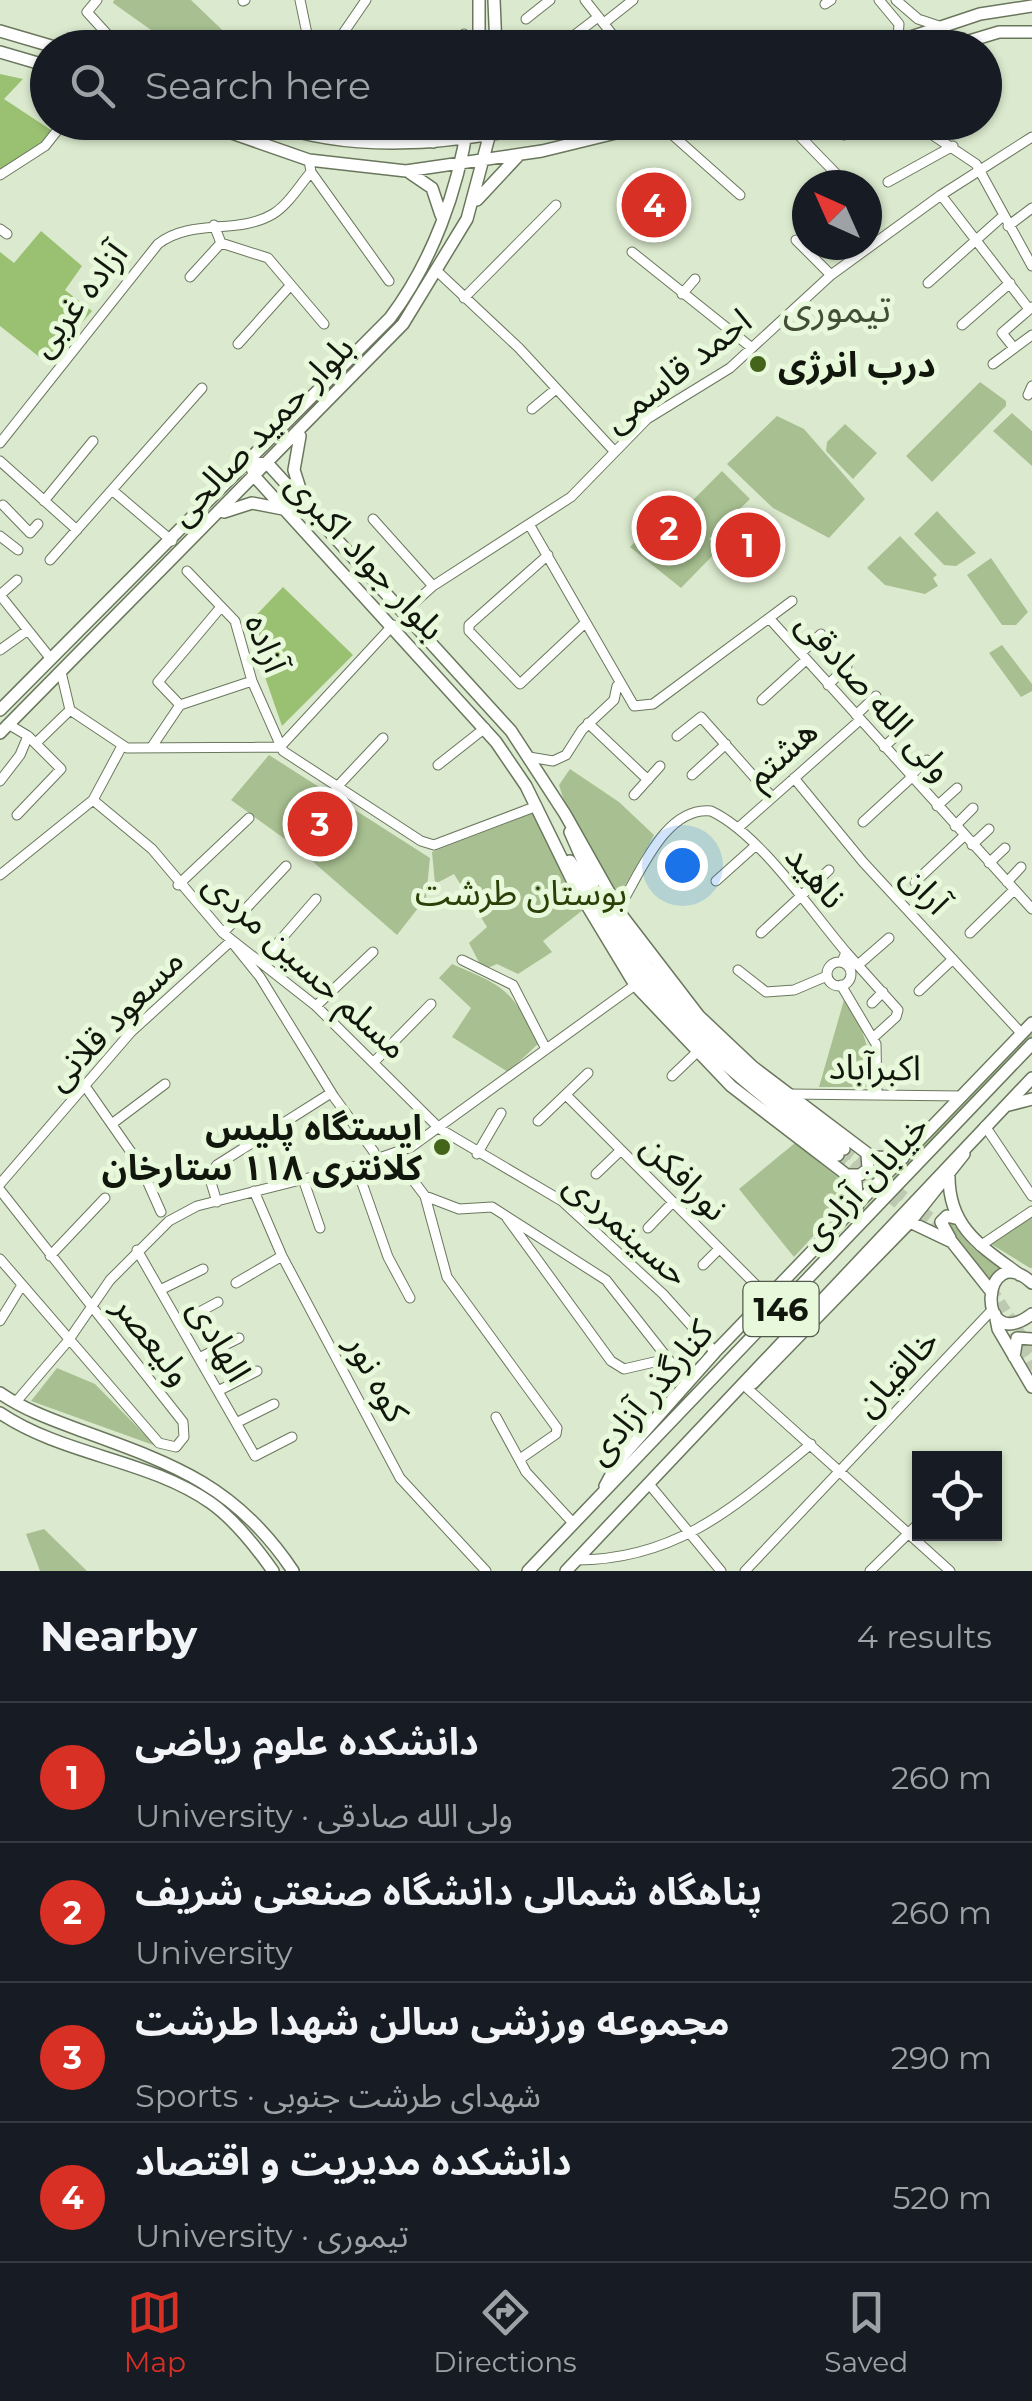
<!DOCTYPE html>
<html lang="en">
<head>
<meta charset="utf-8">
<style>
	:root { --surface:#171b24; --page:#20242c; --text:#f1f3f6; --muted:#9ea1a6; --line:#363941; --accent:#d93025 }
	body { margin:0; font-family:Montserrat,"Noto Sans Arabic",sans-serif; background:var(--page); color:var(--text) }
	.controls { position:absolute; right:30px; bottom:30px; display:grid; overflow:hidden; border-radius:0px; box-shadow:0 2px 8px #0004 }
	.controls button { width:90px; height:90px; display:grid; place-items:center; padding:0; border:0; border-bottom:2px solid var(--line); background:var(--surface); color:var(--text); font:50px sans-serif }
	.compass { position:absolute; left:792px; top:170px; width:90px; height:90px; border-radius:50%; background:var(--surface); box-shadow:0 2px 8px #0004; rotate:315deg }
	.you { position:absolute; left:682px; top:865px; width:35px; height:35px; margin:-25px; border:8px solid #fff; border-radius:50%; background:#1a73e8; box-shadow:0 0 0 15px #1a73e833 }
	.badge { display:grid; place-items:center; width:65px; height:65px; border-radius:50%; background:var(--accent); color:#fff; font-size:32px; font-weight:700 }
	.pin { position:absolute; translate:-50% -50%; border:5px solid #fff; box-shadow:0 2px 10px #0006 }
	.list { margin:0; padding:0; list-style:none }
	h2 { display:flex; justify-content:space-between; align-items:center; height:130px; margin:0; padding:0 40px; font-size:42px }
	h2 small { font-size:32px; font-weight:400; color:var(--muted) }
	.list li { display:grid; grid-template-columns:65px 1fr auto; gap:30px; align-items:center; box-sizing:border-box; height:140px; padding:0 40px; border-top:2px solid var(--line) }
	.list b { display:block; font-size:38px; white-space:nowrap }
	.list p { margin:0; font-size:32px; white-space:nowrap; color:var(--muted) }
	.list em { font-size:32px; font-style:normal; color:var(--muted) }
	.icon { flex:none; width:55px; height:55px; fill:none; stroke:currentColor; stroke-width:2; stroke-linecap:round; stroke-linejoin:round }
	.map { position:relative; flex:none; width:1032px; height:1571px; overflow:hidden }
	.search { position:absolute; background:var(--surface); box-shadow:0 2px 8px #0004; left:30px; right:30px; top:30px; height:110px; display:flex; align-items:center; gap:25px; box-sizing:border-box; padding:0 35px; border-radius:55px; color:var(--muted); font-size:38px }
	.sheet { height:690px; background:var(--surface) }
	nav { display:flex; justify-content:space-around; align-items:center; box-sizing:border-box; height:140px; border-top:2px solid var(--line); background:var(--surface); font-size:28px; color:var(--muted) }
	nav a { display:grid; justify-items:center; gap:5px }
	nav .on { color:var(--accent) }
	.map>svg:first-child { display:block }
	.green { fill:#a8c091 }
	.forest { fill:#9ac071 }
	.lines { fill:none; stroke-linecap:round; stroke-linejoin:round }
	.major-tunnel { stroke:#bdcab1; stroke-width:11; stroke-dasharray:11 5.5; stroke-linecap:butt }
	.minor-casing { stroke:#6a775d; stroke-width:11 }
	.major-casing { stroke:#6a775d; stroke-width:14 }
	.minor { stroke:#fff; stroke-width:9 }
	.major { stroke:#fff; stroke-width:11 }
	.poi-dot { fill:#44641a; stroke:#e8f8db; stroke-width:4 }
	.labels { text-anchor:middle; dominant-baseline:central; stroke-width:10; stroke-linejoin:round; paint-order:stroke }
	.shield { fill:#e8f8db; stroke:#525a4b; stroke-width:2.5 }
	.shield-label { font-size:32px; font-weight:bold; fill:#12170d }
	.street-label { font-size:35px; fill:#12170d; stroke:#e8f8db }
	.poi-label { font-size:35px; font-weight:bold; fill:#12170d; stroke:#e8f8db; text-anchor:start }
	.park-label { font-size:35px; fill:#294106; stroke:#e8f8db }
	.neighbourhood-label { font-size:38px; fill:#424e36; stroke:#e8f8db }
</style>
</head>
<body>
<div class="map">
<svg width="1032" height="1571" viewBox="0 0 1032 1571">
	<rect width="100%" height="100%" fill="#dbeace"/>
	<path class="green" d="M114 0H191L240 47H175L113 3Z
		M980 382 1006 401V406L932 482 906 456Z
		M1012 413 1032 431V466L993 431Z
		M777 416 804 429 865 499 829 538 773 508 727 464Z
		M845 424 877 453 853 479 826 451 827 442Z
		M722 471 750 499 709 539 719 549 681 588 630 547 672 504 681 512Z
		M937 511 976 553 956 566 944 565 914 534Z
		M900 536 937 575 933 578 938 586 925 594 885 585 867 568Z
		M991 558 1028 612 1016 625H1002L967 575Z
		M1002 645 1032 684V691L1021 697 989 653Z
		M269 755 430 858 426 898 397 935 296 847 231 800Z
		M570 769 619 802 654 835 620 894H616L563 798 559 785Z
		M532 813 583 910 543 941 552 952 518 974 497 964 483 970 469 943 487 927 454 874 435 884 432 852Z
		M452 964C508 988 510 989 539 1043L508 1072 452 1037 471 1008 439 978Z
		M844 1000C865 1029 871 1051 871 1087H819Z
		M1032 1030V1037L660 1426Z
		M795 1143 846 1184 852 1194 794 1257 739 1189Z
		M1032 1215V1268H1030L991 1244Z
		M949 1219 972 1247 1003 1270 991 1283 944 1224Z
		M57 1368 95 1384 156 1446 31 1401Z
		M44 1529 87 1571H40L26 1534Z"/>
	<path class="forest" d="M0 74 23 79 4 99 51 130 40 144 0 169Z
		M41 231 82 266 65 290 92 311 47 363 0 326V252L14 263Z
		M283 587 353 655 282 726 247 625Z"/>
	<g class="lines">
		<path class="major-tunnel" d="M844 1149 946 1230
			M838 1155 932 1231
			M991 1288 1032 1352
			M1003 1319 1032 1370"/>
		<g class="minor-casing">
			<path id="minor" d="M97 0 87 12 107 34 106 48
				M300 0 310 48
				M585 0 623 48
				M879 0 899 24 898 37 892 42
				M896 0 918 19 939 26
				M243 1 245 0
				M825 4 831 0
				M526 19 550 0
				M604 23 633 0
				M568 40 598 17
				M333 48 366 0
				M456 48 464 34
				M692 48 702 40
				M786 122 847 185
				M913 122 976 164 1032 266
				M659 123 740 195
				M844 135 867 122
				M311 172 389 281
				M0 175 45 146 64 122
				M888 182 953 146
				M941 195 1029 309
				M214 225 221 243 268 258 324 324
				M1008 226 1032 208
				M0 229 7 234
				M796 240 831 275
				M632 252 752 348
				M438 272 519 348 615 452
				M190 277 221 243
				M928 283 1003 216
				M682 294 695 279
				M464 298 556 205
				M962 325 1010 283
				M238 344 289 287
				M1014 348 1002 333 1032 307
				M993 364 1032 335
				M1028 395 1032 386
				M532 409 556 389
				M0 443 158 244C191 218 238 235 273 214 288 205 299 186 311 172L309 160
				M0 461 77 530
				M112 490 172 541
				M44 501 93 441
				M3 505 30 533 38 524
				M373 519 433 586
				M529 524 634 706 653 704 792 601
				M0 536 18 550
				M548 555 469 625V631L520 684 585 623
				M50 560 202 388
				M187 571 235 621 252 681 283 751 421 841 434 845 537 806
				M0 595 51 659
				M0 595 17 580
				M405 611 433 586 571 497 647 419 730 368 831 275 941 195 1032 137
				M769 618 1032 909
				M0 650 28 630
				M801 653 821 634
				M61 672 70 710 127 748 280 747
				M828 685 847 666
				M762 700 806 660
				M180 705 158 682 221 607
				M856 715 876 696
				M588 723 648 780
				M677 736 701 717 772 797
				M37 742 70 710
				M280 747 393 625
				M884 747 901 731
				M151 748 180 705 252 681
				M529 757 553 761 566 755 582 730 614 700 617 686
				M438 765 485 728
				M692 775 726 744
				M910 776 927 760
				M794 778 863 862 1022 1034
				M0 781 20 755 28 736 8 724
				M336 788 383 738
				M634 795 660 766
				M93 800 152 849 223 933 316 1006 440 1129 562 1201 663 1294 715 1352
				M937 806 957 788
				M17 815 61 769 28 736
				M863 822 912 777
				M955 826 973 808
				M738 828 860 720
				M972 845 989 829
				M989 863 1005 848
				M0 875 93 800 122 746
				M716 881 754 847
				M915 882 964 836
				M1007 882 1021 867
				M178 885 249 818
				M618 909C639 877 664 806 711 811 760 834 810 910 846 952L842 962
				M223 933 286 866
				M761 933 829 870
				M970 933 1014 890
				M846 952 898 1010 896 1017 874 1037
				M263 960 316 899
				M462 960 513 985 546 1049
				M827 974a12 12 0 1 1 24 0a12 12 0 1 1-24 0Z
				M858 965 889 938
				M738 970 766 992 794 990 827 976
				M841 985 876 1044 877 1095
				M919 991 953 959
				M872 1003 883 992
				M316 1006 373 952
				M374 1062 431 1004
				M672 1076 696 1053
				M85 1086 140 1165 161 1212
				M787 1094 963 1096
				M566 1095 767 1296
				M538 1121 588 1073
				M113 1123 165 1084
				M985 1126 1032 1196
				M477 1154 501 1113
				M394 1155 425 1196 447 1277 557 1428 556 1434 520 1459
				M356 1166 388 1257 410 1298
				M596 1174 620 1151
				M303 1179 320 1228
				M0 1184 131 1032 231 941 260 977 334 1097 374 1152
				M0 1190 183 1422 184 1437 176 1447 159 1443 0 1259
				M254 1191 282 1256 400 1478 486 1571
				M425 1196 459 1209 492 1207 606 1280 687 1383
				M217 1202 209 1176 217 1165 331 1093
				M507 1218 611 1361 624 1369 667 1359
				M648 1228 672 1203
				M980 1246 1032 1211
				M137 1250 255 1456 292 1437
				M50 1256 105 1198
				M703 1265 719 1249
				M236 1283 282 1256
				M160 1290 203 1269
				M0 1321 22 1285
				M179 1323 218 1302
				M199 1358 239 1338
				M748 1389 950 1571
				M218 1391 257 1371
				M15 1403 68 1341 110 1280 169 1221 197 1206 356 1166 411 1147 635 985
				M496 1417 526 1472 574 1524
				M236 1423 274 1404
				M649 1484 721 1571
				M576 1560C678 1560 737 1505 811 1444
				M745 1571 992 1310
				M870 1571 920 1522"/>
		</g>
		<g class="major-casing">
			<path id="major" d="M494 0 496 48
				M0 31 58 48
				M479 48V0
				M878 48 980 14 1032 6
				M946 48 999 32H1032
				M0 52 48 66
				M200 122 309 160 406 171 542 151 661 122
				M265 122C361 157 460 142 558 122
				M433 142 457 122
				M410 173 432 188 441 215
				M477 200 518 156
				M300 436 294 470 302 495
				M224 512 252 503 283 509
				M0 710 390 318C432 262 458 191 468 122
				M0 733 403 324 467 219 493 122
				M570 832 593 884
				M570 861C588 889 601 921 620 948 680 1033 756 1093 838 1155
				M604 904C672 1014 742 1073 844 1149
				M1009 1105 1032 1099
				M848 1175H860L868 1169 867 1154
				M949 1177C949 1228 982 1247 1020 1275
				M858 1205 856 1182 731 1086 635 985 574 884 526 786 496 742 255 477 250 462 268 464 511 731 565 814 623 917 699 1016 753 1067 872 1157 903 1158
				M910 1222 952 1242 990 1290
				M950 1238 941 1222 947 1216 955 1218
				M1032 1283C981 1236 974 1358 1032 1314
				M995 1314 998 1329 1032 1387
				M1014 1357 1017 1338 1032 1339
				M753 1383 910 1222 964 1154
				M0 1393C26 1411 56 1421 85 1432 176 1465 237 1487 293 1571
				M0 1413C64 1456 148 1459 211 1503 235 1520 256 1547 273 1571
				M605 1486 619 1460 715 1352 1032 1023
				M528 1571 1032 1044
				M566 1571 1032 1078"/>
		</g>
		<use href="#minor" class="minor"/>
		<use href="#major" class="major"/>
	</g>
	<g class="poi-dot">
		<circle cx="758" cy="364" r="10"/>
		<circle cx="442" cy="1147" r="10"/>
	</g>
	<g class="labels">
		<rect class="shield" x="743.5" y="1282" width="75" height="54" rx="8"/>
		<g class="shield-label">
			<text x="781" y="1309">146</text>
		</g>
		<g class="street-label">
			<text transform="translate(78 299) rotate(-52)">آزاده غربی</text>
			<text transform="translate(677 370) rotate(-38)">احمد قاسمی</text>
			<text transform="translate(261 430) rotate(-46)">بلوار حمید صالحی</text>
			<text transform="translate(366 556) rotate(47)">بلوار جواد اکبری</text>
			<text transform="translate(267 643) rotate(68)">آزاده</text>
			<text transform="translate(875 696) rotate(48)">ولی الله صادقی</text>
			<text transform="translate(781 753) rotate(-42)">هشتم</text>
			<text transform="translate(816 876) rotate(49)">ناهید</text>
			<text transform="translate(926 889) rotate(47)">آران</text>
			<text transform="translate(306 965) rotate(42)">مسلم حسین مردی</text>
			<text transform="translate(114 1019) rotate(-46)">مسعود قلانی</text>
			<text transform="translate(875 1067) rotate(1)">اکبرآباد</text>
			<text transform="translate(685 1177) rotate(45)">نورافکن</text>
			<text transform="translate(864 1181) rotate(-47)">خیابان آزادی</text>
			<text transform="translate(627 1229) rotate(41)">حسینمردی</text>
			<text transform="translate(153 1340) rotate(52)">ولیعصر</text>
			<text transform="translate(220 1340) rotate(60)">الهادی</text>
			<text transform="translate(896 1372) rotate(-47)">خالقیان</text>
			<text transform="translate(378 1378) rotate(62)">کوه نور</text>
			<text transform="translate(649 1392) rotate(-50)">کنارگذر آزادی</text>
		</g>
		<g class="poi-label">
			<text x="778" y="364">درب انرژی</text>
			<text x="422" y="1127" text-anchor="end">ایستگاه پلیس<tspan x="422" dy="40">کلانتری ۱۱۸ ستارخان</tspan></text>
		</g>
		<g class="park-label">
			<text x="521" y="892">بوستان طرشت</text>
		</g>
		<g class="neighbourhood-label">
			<text x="837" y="308">تیموری</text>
		</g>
	</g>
</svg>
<div class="controls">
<button><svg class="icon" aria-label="locate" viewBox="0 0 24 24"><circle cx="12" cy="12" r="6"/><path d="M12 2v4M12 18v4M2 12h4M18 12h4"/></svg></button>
</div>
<svg class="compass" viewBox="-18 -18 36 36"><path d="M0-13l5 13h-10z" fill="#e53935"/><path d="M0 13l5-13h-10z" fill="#9ea1a6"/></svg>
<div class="you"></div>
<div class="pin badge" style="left:748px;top:545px">1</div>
<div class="pin badge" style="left:669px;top:528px">2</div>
<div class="pin badge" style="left:320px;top:824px">3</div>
<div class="pin badge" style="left:654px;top:205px">4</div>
<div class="search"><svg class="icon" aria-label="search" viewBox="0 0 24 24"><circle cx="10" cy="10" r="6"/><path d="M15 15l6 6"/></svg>Search here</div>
</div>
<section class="sheet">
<h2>Nearby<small>4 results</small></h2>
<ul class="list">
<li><span class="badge">1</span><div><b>دانشکده علوم ریاضی</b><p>University · ولی الله صادقی</p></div><em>260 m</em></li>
<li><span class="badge">2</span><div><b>پناهگاه شمالی دانشگاه صنعتی شریف</b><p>University</p></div><em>260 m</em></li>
<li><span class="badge">3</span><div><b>مجموعه ورزشی سالن شهدا طرشت</b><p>Sports · شهدای طرشت جنوبی</p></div><em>290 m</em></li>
<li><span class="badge">4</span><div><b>دانشکده مدیریت و اقتصاد</b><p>University · تیموری</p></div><em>520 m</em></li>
</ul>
</section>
<nav>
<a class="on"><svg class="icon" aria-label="map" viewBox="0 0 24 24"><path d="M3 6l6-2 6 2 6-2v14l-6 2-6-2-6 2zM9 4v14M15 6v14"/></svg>Map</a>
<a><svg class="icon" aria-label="directions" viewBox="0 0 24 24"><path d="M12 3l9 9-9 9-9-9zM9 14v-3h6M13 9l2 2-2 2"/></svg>Directions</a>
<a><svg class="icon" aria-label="saved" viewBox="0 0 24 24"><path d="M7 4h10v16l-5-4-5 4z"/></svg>Saved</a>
</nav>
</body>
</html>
